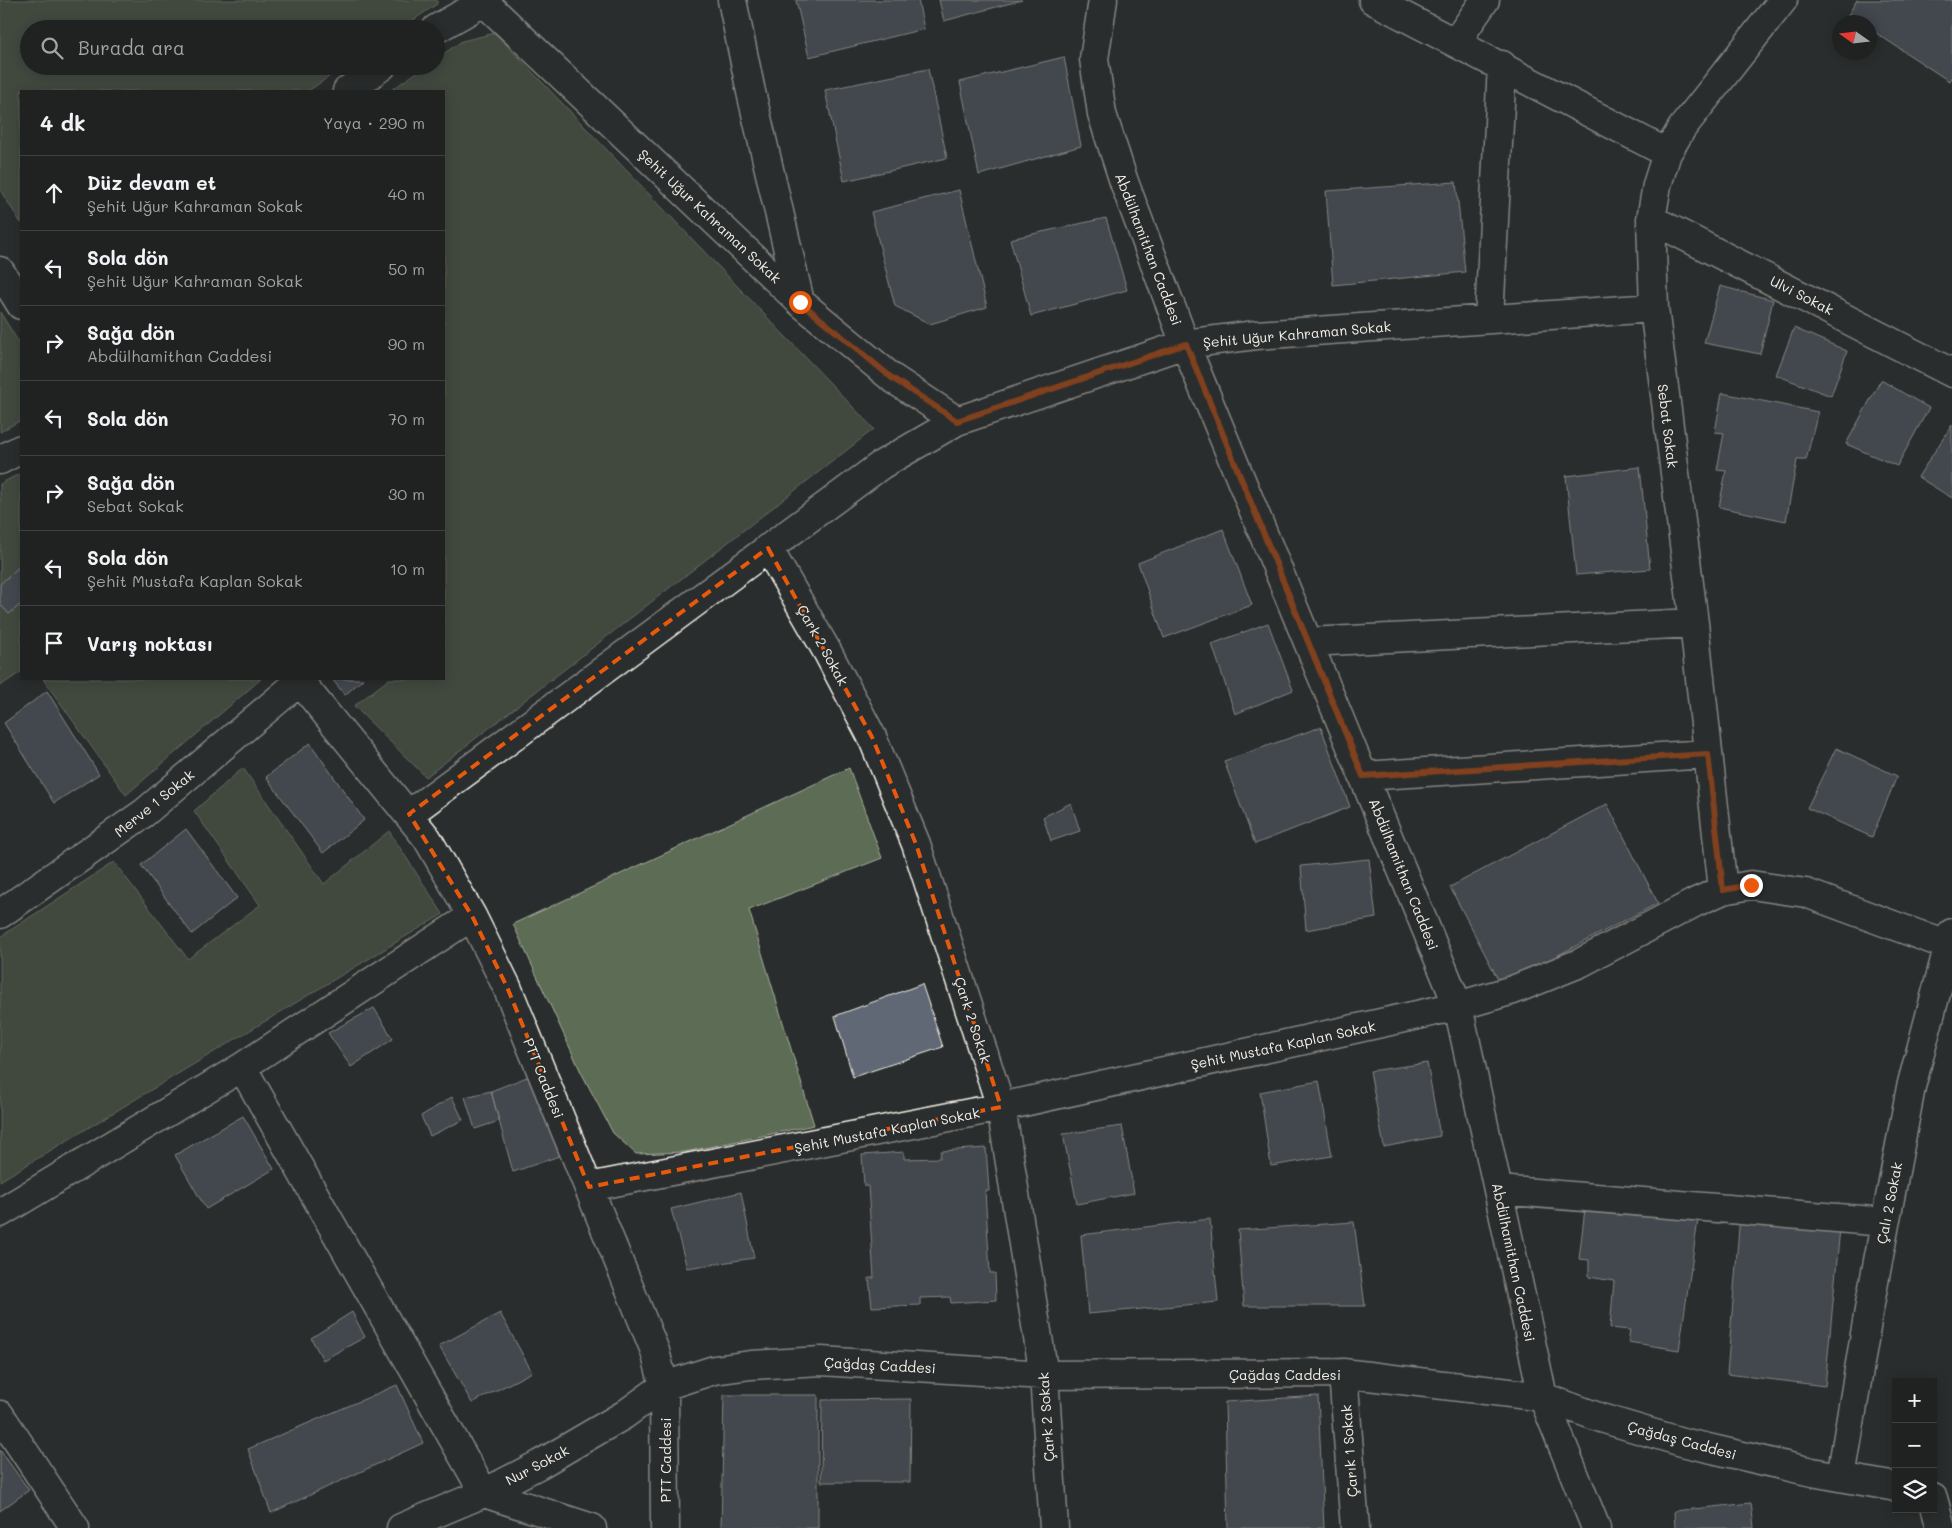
<!DOCTYPE html>
<html lang="tr">
<head>
<meta charset="utf-8">
<style>
	:root { --surface:#202222; --page:#282a2a; --text:#f1f3f6; --muted:#a2a4a5; --line:#3d3f40 }
	body { margin:0; font-family:Mali,sans-serif; background:var(--page); color:var(--text) }
	.controls { position:absolute; right:15px; bottom:15px; display:grid; overflow:hidden; border-radius:0px; box-shadow:0 2px 12px #0003 }
	.controls button { width:45px; height:45px; display:grid; place-items:center; padding:0; border:0; border-bottom:1px solid var(--line); background:var(--surface); color:var(--text); font:25px sans-serif }
	.compass { position:absolute; left:1832px; top:15px; width:45px; height:45px; border-radius:50%; background:var(--surface); box-shadow:0 2px 12px #0003; rotate:284deg }
	.stop { position:absolute; width:15px; height:15px; margin:-11px; border:4px solid #ea580c; border-radius:50%; background:#fff }
	.stop.end { background:#ea580c; border-color:#fff; box-shadow:0 1px 5px #0008 }
	.list { margin:0; padding:0; list-style:none }
	h2 { display:flex; justify-content:space-between; align-items:center; height:65px; margin:0; padding:0 20px; font-size:21px }
	h2 small { font-size:16px; font-weight:400; color:var(--muted) }
	.list li { display:grid; grid-template-columns:32px 1fr auto; gap:15px; align-items:center; box-sizing:border-box; height:75px; padding:0 20px; border-top:1px solid var(--line) }
	.list b { display:block; font-size:19px; white-space:nowrap }
	.list p { margin:0; font-size:16px; white-space:nowrap; color:var(--muted) }
	.list em { font-size:16px; font-style:normal; color:var(--muted) }
	.icon { flex:none; width:28px; height:28px; fill:none; stroke:currentColor; stroke-width:2; stroke-linecap:round; stroke-linejoin:round }
	.map { position:relative; flex:none; width:1952px; height:1528px; overflow:hidden }
	.search { position:absolute; background:var(--surface); box-shadow:0 2px 12px #0003; left:20px; top:20px; width:425px; height:55px; display:flex; align-items:center; gap:12px; box-sizing:border-box; padding:0 18px; border-radius:28px; color:var(--muted); font-size:19px }
	.panel { position:absolute; background:var(--surface); box-shadow:0 2px 12px #0003; left:20px; top:90px; width:425px; height:590px; border-radius:0px }
	.map>svg:first-child { display:block }
	.green { fill:#5d6c54; stroke:#a8ae9e }
	.building { fill:#606876; stroke:#f4f1e8 }
	.lines { fill:none; stroke-linecap:round; stroke-linejoin:round }
	.minor-casing { stroke:#f4f1e8; stroke-width:31 }
	.minor { stroke:#2a2d2e; stroke-width:28 }
	.route { stroke:#ea580c; stroke-width:6 }
	.marked { fill:none; stroke:#e8590c; stroke-width:4; stroke-dasharray:10 6; stroke-linejoin:round }
	.labels { text-anchor:middle; dominant-baseline:central; stroke-width:4; stroke-linejoin:round; paint-order:stroke }
	.street-label { font-size:14px; fill:#f4f1e8; stroke:#2a2d2e }
</style>
</head>
<body>
<div class="map">
<svg width="1952" height="1528" viewBox="0 0 1952 1528">
	<rect width="100%" height="100%" fill="#2a2d2e"/>
	<filter id="ink" filterUnits="userSpaceOnUse"><feTurbulence type="fractalNoise" baseFrequency=".02" numOctaves="2"/><feDisplacementMap in="SourceGraphic" scale="10" xChannelSelector="R" yChannelSelector="G"/><feConvolveMatrix kernelMatrix="1 2 1 2 8 2 1 2 1" color-interpolation-filters="sRGB"/></filter>
	<g filter="url(#ink)">
		<path class="green" d="M0 0H437V4L400 29H29V66H345L308 91H21V223L0 190Z
			M495 33 874 429 426 777 354 706 389 679H444V91H390L426 66H436V59L462 41Z
			M0 312 21 346V420L0 432Z
			M21 473V672L0 686V484Z
			M43 679H261L126 795Z
			M243 768 324 884 389 831 443 914 0 1181V937L114 862 188 959 260 905 194 811Z
			M849 768 882 858 749 910 814 1125 685 1152 636 1154 613 1133 581 1072 513 924Z"/>
		<path class="building" d="M796 0H918L924 29 809 57Z
			M939 0H1022L944 21Z
			M1857 0H1952V76L1949 81 1870 29V22H1860L1848 15Z
			M1064 57 1081 146 979 175 960 82Z
			M928 69 947 158 844 181 825 90Z
			M1456 182 1465 272 1333 285 1326 191Z
			M959 190 987 307 930 324 895 306 871 212Z
			M1106 218 1127 290 1031 316 1010 239Z
			M1720 286 1773 300 1760 354 1704 343Z
			M1794 328 1847 351 1831 396 1776 375Z
			M1881 380 1929 408 1897 466 1846 444Z
			M1722 393 1818 412 1806 460H1797L1786 521 1719 507 1726 471 1717 470 1724 433 1715 432Z
			M1952 425V498L1918 477Z
			M1640 467 1650 569 1576 575 1566 476Z
			M1223 529 1252 605 1164 638 1138 563Z
			M21 565V604L9 614 0 604V584Z
			M1268 623 1293 690 1235 714 1212 644Z
			M332 679H363L345 695Z
			M47 691 99 774 54 803 4 723Z
			M1321 727 1350 807 1255 844 1224 761Z
			M310 743 364 820 323 853 266 777Z
			M1836 748 1897 776 1872 837 1807 808Z
			M1071 803 1080 831 1051 841 1043 817Z
			M1607 804 1658 903 1501 985 1450 887Z
			M186 829 237 898 192 934 141 865Z
			M1369 859 1376 918 1306 930 1301 866Z
			M922 984 943 1047 853 1077 835 1016Z
			M374 1008 393 1039 351 1067 328 1033Z
			M1427 1063 1440 1136 1384 1147 1370 1071Z
			M532 1075 562 1155 513 1172 491 1091Z
			M1319 1081 1332 1156 1271 1166 1260 1092Z
			M491 1091 499 1121 475 1129 465 1097Z
			M452 1097 463 1120 430 1136 421 1116Z
			M243 1116 274 1169 206 1209 175 1155Z
			M1122 1126 1134 1193 1077 1204 1063 1134Z
			M986 1148 989 1191H985L990 1273H995L996 1300 951 1303 950 1297 920 1298V1305L872 1307 869 1278H874L868 1186H864L862 1155 904 1152V1159L940 1158 941 1151Z
			M741 1192 754 1258 687 1268 671 1209Z
			M1586 1200 1699 1213 1679 1350 1628 1342 1630 1330 1610 1328 1614 1281 1589 1277V1260L1579 1259Z
			M1740 1216 1840 1228 1825 1386 1727 1374Z
			M1210 1219 1218 1302 1088 1314 1081 1235Z
			M1354 1222 1365 1306H1244L1238 1230Z
			M352 1312 365 1337 323 1360 311 1338Z
			M500 1313 532 1372 472 1403 439 1346Z
			M397 1385 423 1443 271 1513 248 1449Z
			M724 1395H818V1528H721Z
			M1318 1396 1324 1528H1228L1225 1402Z
			M911 1399 910 1482H821L822 1400Z
			M0 1450 29 1490 0 1511Z
			M1751 1503 1754 1528H1675L1674 1511Z"/>
		<g class="lines">
			<g class="minor-casing">
				<path id="minor" d="M482 0 800 302 892 378 957 421 1185 344 1256 335 1654 308
					M732 0 751 92 800 302
					M1103 0 1094 59 1102 114 1124 182 1185 344 1458 1006 1543 1397 1596 1528
					M1373 0 1667 153
					M436 29 487 0
					M1456 42 1485 0
					M347 91 382 66
					M1651 219 1952 373
					M0 271 21 305
					M1489 319 1502 65
					M0 460 21 449
					M768 548 828 653 872 737 916 844 1001 1107 1044 1375 1054 1528
					M1308 642 1694 623
					M298 679 427 838 472 916 507 987 655 1351 664 1386 665 1528
					M1363 776 1708 754
					M409 814 881 465 957 421
					M1723 890 1694 623 1654 308 1651 219 1657 185 1667 153 1682 128 1783 0
					M0 914 144 813 300 681
					M242 1067 484 1493 592 1528
					M589 1187 1001 1107 1458 1006 1513 990 1580 963 1696 902 1723 890 1751 885 1806 893 1952 947
					M1499 1190 1885 1222
					M0 1213 242 1067 472 916
					M1343 1373 1355 1528
					M0 1415 75 1528
					M1841 1477 1871 1298 1911 1087 1952 933
					M1933 1498 1941 1528
					M401 1528 484 1493 540 1464 624 1415 664 1386 714 1370 751 1365 821 1361 1044 1375 1343 1373 1543 1397 1601 1418 1682 1442 1812 1472 1896 1487"/>
			</g>
			<use href="#minor" class="minor"/>
		</g>
	</g>
	<g class="lines" filter="url(#ink)">
		<path class="route" d="M800 302 892 378 957 421 1186 344 1363 776 1708 754 1723 890 1751 885"/>
	</g>
	<path d="M0 0H1952V1528H0ZM768 548 872 737 916 844 1001 1107 589 1187 507 987 472 916 409 814Z" fill="#2a2d2e" fill-opacity=".55" fill-rule="evenodd"/>
	<path class="marked" d="M768 548 872 737 916 844 1001 1107 589 1187 507 987 472 916 409 814Z"/>
	<g class="labels">
		<g class="street-label">
			<text transform="translate(710 216) rotate(43)">Şehit Uğur Kahraman Sokak</text>
			<text transform="translate(1149 249) rotate(69)">Abdülhamithan Caddesi</text>
			<text transform="translate(1802 295) rotate(27)">Ulvi Sokak</text>
			<text transform="translate(1297 334) rotate(-5)">Şehit Uğur Kahraman Sokak</text>
			<text transform="translate(1668 426) rotate(83)">Sebat Sokak</text>
			<text transform="translate(823 645) rotate(61)">Çark 2 Sokak</text>
			<text transform="translate(154 803) rotate(-39)">Merve 1 Sokak</text>
			<text transform="translate(1404 874) rotate(68)">Abdülhamithan Caddesi</text>
			<text transform="translate(973 1020) rotate(72)">Çark 2 Sokak</text>
			<text transform="translate(1283 1045) rotate(-12)">Şehit Mustafa Kaplan Sokak</text>
			<text transform="translate(544 1078) rotate(68)">PTT Caddesi</text>
			<text transform="translate(887 1130) rotate(-11)">Şehit Mustafa Kaplan Sokak</text>
			<text transform="translate(1889 1203) rotate(-79)">Çalı 2 Sokak</text>
			<text transform="translate(1514 1262) rotate(78)">Abdülhamithan Caddesi</text>
			<text transform="translate(880 1365) rotate(3)">Çağdaş Caddesi</text>
			<text x="1285" y="1374">Çağdaş Caddesi</text>
			<text transform="translate(1046 1417) rotate(-94)">Çark 2 Sokak</text>
			<text transform="translate(1682 1440) rotate(15)">Çağdaş Caddesi</text>
			<text transform="translate(1349 1451) rotate(-94)">Çarık 1 Sokak</text>
			<text transform="translate(665 1460) rotate(-90)">PTT Caddesi</text>
			<text transform="translate(537 1465) rotate(-28)">Nur Sokak</text>
		</g>
	</g>
</svg>
<div class="controls">
<button>+</button>
<button>−</button>
<button><svg class="icon" aria-label="layers" viewBox="0 0 24 24"><path d="M12 4l9 5-9 5-9-5zM3 14l9 5 9-5"/></svg></button>
</div>
<svg class="compass" viewBox="-18 -18 36 36"><path d="M0-13l5 13h-10z" fill="#e53935"/><path d="M0 13l5-13h-10z" fill="#a2a4a5"/></svg>
<div class="stop" style="left:800px;top:302px"></div>
<div class="stop end" style="left:1751px;top:885px"></div>
<div class="search"><svg class="icon" aria-label="search" viewBox="0 0 24 24"><circle cx="10" cy="10" r="6"/><path d="M15 15l6 6"/></svg>Burada ara</div>
<section class="panel">
<h2>4 dk<small>Yaya · 290 m</small></h2>
<ul class="list">
<li><svg class="icon" aria-label="ahead" viewBox="0 0 24 24"><path d="M12 20V5M6 11l6-6 6 6"/></svg><div><b>Düz devam et</b><p>Şehit Uğur Kahraman Sokak</p></div><em>40 m</em></li>
<li><svg class="icon" aria-label="left" viewBox="0 0 24 24"><path d="M17 20v-9H6M10 6l-5 5 5 5"/></svg><div><b>Sola dön</b><p>Şehit Uğur Kahraman Sokak</p></div><em>50 m</em></li>
<li><svg class="icon" aria-label="right" viewBox="0 0 24 24"><path d="M7 20v-9h11M14 6l5 5-5 5"/></svg><div><b>Sağa dön</b><p>Abdülhamithan Caddesi</p></div><em>90 m</em></li>
<li><svg class="icon" aria-label="left" viewBox="0 0 24 24"><path d="M17 20v-9H6M10 6l-5 5 5 5"/></svg><div><b>Sola dön</b></div><em>70 m</em></li>
<li><svg class="icon" aria-label="right" viewBox="0 0 24 24"><path d="M7 20v-9h11M14 6l5 5-5 5"/></svg><div><b>Sağa dön</b><p>Sebat Sokak</p></div><em>30 m</em></li>
<li><svg class="icon" aria-label="left" viewBox="0 0 24 24"><path d="M17 20v-9H6M10 6l-5 5 5 5"/></svg><div><b>Sola dön</b><p>Şehit Mustafa Kaplan Sokak</p></div><em>10 m</em></li>
<li><svg class="icon" aria-label="arrive" viewBox="0 0 24 24"><path d="M6 21V4h12l-3 4 3 4H6"/></svg><div><b>Varış noktası</b></div></li>
</ul>
</section>
</div>
</body>
</html>
